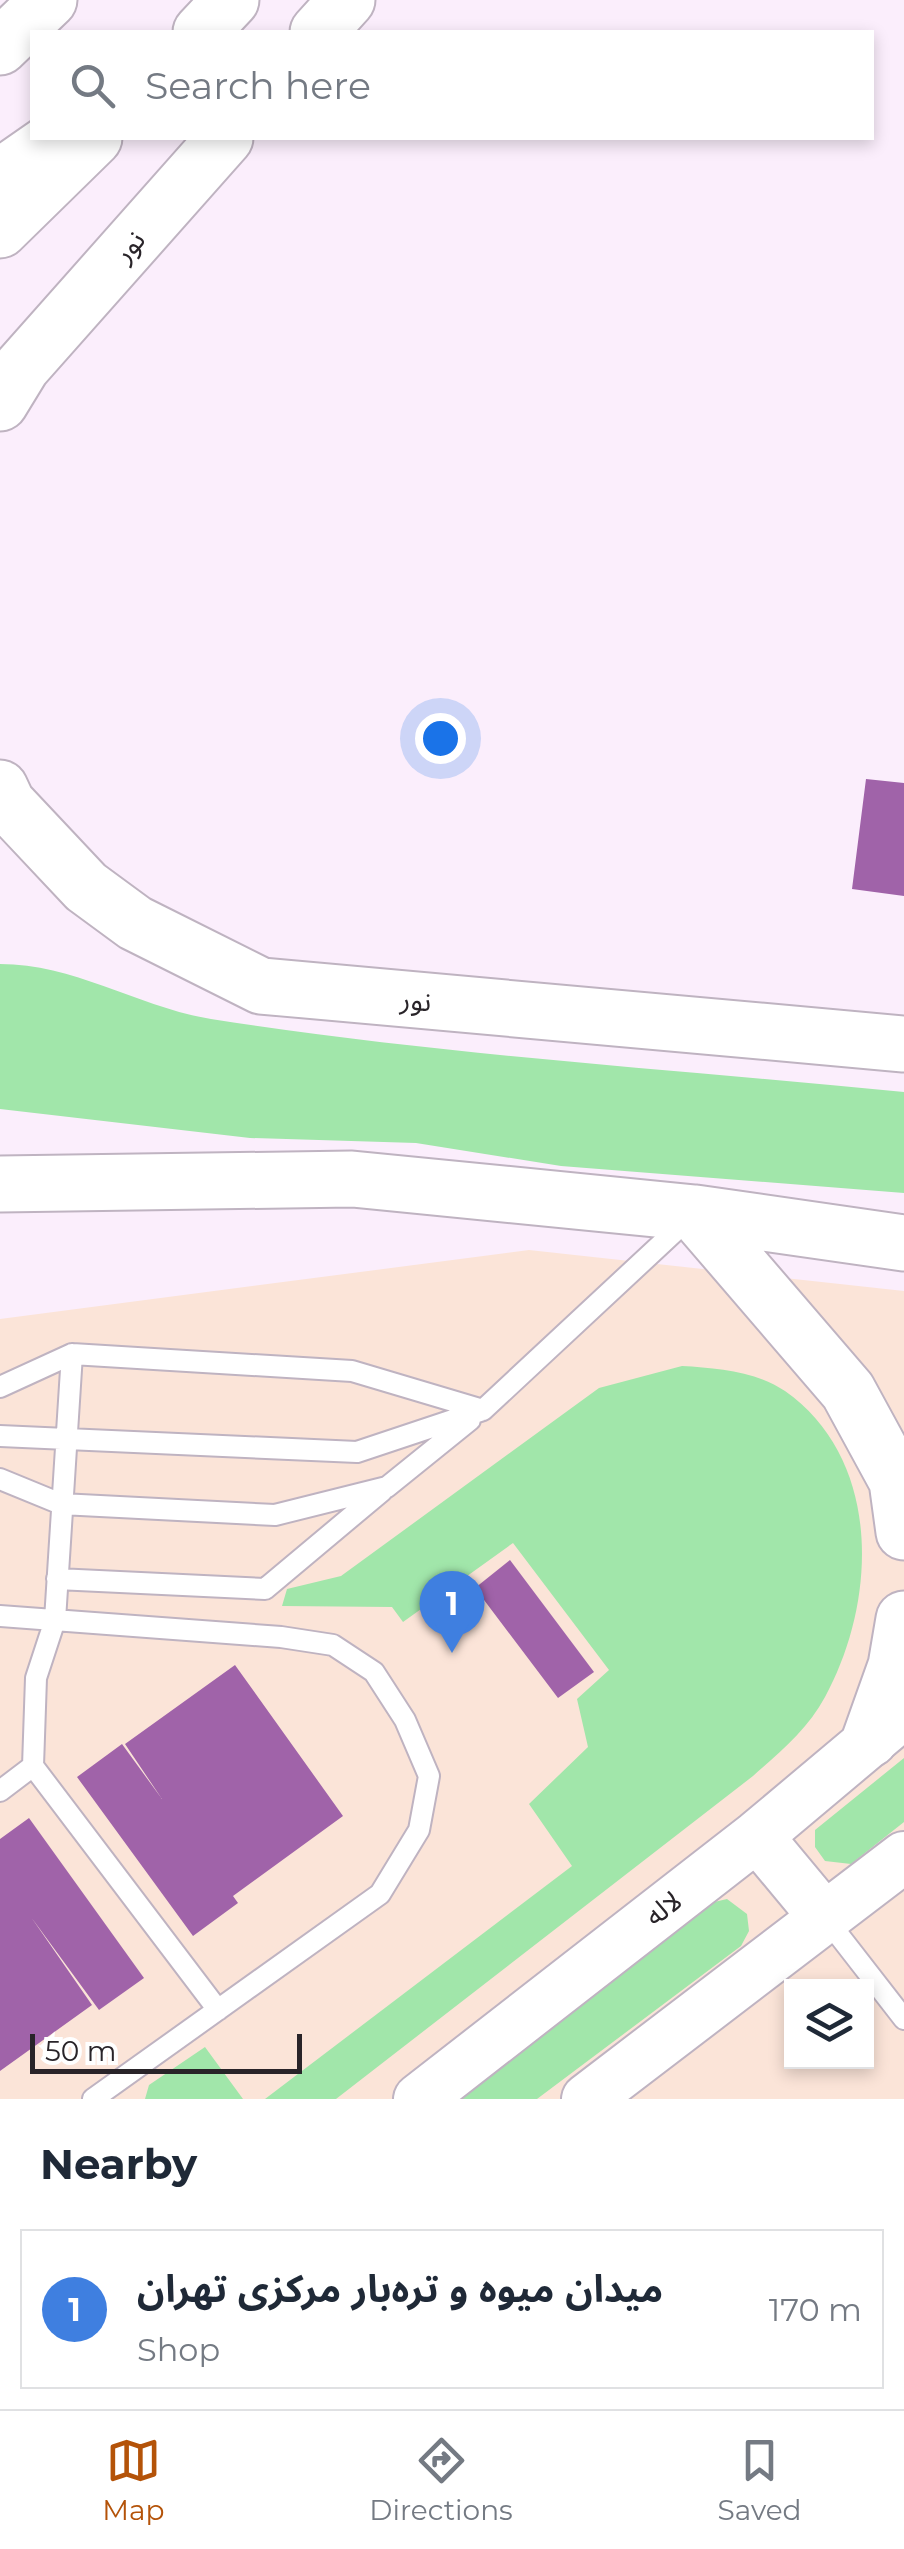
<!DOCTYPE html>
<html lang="en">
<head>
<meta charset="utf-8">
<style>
	:root { --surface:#fff; --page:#f2f2f3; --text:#1f2937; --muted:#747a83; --line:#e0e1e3; --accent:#b45309 }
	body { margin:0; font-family:Montserrat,"Noto Sans Arabic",sans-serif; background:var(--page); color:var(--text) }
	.controls { position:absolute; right:30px; bottom:30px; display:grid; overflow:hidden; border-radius:0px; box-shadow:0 5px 15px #0003 }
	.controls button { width:90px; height:90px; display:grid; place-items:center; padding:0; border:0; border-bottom:2px solid var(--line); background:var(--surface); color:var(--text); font:50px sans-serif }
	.scale { position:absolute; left:30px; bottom:25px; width:272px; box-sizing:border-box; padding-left:10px; border:5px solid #292429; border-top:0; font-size:28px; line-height:35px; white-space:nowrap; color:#292429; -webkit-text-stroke:8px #fff; paint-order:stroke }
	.you { position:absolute; left:440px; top:738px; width:35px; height:35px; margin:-25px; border:8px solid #fff; border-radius:50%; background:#1a73e8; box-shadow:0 0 0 15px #1a73e833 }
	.badge { display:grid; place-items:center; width:65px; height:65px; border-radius:50%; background:var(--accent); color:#fff; font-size:32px; font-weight:700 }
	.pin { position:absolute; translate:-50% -82px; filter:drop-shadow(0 2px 5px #0008) }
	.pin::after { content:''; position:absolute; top:52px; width:35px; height:30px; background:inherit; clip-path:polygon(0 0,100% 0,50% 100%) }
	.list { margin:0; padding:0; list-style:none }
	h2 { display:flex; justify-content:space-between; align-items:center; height:130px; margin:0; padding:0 40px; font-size:42px }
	h2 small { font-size:32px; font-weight:400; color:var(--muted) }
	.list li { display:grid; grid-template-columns:65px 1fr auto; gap:30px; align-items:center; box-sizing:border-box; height:160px; margin:0 20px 20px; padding:0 20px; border:2px solid var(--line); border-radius:0px }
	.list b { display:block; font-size:38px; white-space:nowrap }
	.list p { margin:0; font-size:32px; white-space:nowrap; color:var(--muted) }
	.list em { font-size:32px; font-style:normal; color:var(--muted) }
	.icon { flex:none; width:55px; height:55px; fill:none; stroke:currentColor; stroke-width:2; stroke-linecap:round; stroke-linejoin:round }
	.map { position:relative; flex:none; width:904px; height:2099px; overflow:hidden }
	.search { position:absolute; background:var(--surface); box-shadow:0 5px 15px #0003; left:30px; right:30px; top:30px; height:110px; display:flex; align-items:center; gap:25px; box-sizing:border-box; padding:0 35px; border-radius:0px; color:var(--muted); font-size:38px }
	.sheet { height:310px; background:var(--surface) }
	nav { display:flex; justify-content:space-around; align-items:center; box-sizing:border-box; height:140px; border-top:2px solid var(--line); background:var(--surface); font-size:28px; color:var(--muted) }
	nav a { display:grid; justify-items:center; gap:5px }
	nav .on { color:var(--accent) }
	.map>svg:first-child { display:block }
	.commercial { fill:#fbe4d8; fill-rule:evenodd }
	.green { fill:#a1e6aa }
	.building { fill:#a063a9 }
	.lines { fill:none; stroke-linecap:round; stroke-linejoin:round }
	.service-casing { stroke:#bfb3c1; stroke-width:24 }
	.tertiary-casing { stroke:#bfb3c1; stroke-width:54 }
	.secondary-casing { stroke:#bfb3c1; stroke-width:59 }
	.primary-casing { stroke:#bfb3c1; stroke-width:59 }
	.trunk-casing { stroke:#bfb3c1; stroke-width:59 }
	.service { stroke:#fff; stroke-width:20 }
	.tertiary { stroke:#fff; stroke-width:50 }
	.secondary { stroke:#fff; stroke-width:55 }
	.primary { stroke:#fff; stroke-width:55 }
	.trunk { stroke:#fff; stroke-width:55 }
	.labels { text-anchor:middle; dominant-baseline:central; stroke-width:8; stroke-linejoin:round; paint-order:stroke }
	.street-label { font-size:28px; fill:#292429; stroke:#fff }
</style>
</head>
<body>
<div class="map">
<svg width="904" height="2099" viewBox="0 0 904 2099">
	<rect width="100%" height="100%" fill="#fbeefc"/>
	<path class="commercial" d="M529 1250 904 1291V2099H0V1319ZM792 1986H866V2062H792Z"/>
	<path class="green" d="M0 964C75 964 138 1007 211 1019 440 1055 673 1069 904 1092V1193L561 1166 416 1143 250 1138 0 1109Z
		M682 1366C716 1368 756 1371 785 1391 883 1460 877 1602 825 1697 808 1729 779 1753 753 1776L336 2099H265L572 1866 529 1804 588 1747 577 1699 609 1670 513 1543 403 1622 392 1607 282 1606 287 1589 341 1576 599 1388Z
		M904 1758V1822L851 1864 825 1861 815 1847V1830Z
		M727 1899 747 1914 749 1931 741 1946 537 2099H456L710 1903Z
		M205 2047 243 2099H145L149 2085Z"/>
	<path class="building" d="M866 779 904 783V896L852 889Z
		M510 1560 594 1672 558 1698 475 1588Z
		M235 1665 343 1816 233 1896 238 1903 193 1936 77 1777 122 1744 162 1799 125 1744Z
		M29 1818 144 1978 99 2010 31 1917 92 2005 0 2071V1839Z"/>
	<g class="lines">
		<g class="service-casing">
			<path id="service" d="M0 1387 72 1354 352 1371 483 1410
				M0 1436 357 1452 483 1410 686 1221
				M0 1479 61 1504 275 1515 387 1487 470 1420
				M57 1579 265 1589 382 1491
				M0 1616 281 1637 333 1645 374 1672 405 1720 429 1776 419 1830 380 1894 93 2099
				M33 1766 218 2010
				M0 1791 33 1766 36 1678 55 1620 72 1354
				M827 1920 904 2019"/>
		</g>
		<g class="tertiary-casing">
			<path id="tertiary" d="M757 1836 826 1919
				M419 2099 757 1836 900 1716
				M587 2099 904 1857"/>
		</g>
		<g class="secondary-casing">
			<path id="secondary" d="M318 32 347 0
				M0 403 22 367 225 138
				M0 788 7 803 86 887 135 923 261 986 904 1044
				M0 1184 352 1179 695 1213 904 1243
				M695 1213 848 1391 897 1481 904 1532
				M870 1739 896 1666 904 1619"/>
		</g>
		<g class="primary-casing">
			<path id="primary" d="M201 32 231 0
				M0 230 94 138"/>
		</g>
		<g class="trunk-casing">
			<path id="trunk" d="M0 47 49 0
				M0 177 56 138"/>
		</g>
		<use href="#service" class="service"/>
		<use href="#tertiary" class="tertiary"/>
		<use href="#secondary" class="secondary"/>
		<use href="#primary" class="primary"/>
		<use href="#trunk" class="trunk"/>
	</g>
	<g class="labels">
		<g class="street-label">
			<text transform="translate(129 246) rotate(-49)">نور</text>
			<text transform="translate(416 1000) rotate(5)">نور</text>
			<text transform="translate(663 1908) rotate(-38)">لاله</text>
		</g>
	</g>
</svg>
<div class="controls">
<button><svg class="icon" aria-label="layers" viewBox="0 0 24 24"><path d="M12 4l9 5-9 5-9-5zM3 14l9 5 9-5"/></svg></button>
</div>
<div class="scale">50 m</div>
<div class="you"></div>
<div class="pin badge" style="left:452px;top:1653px;background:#3f7fe0">1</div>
<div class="search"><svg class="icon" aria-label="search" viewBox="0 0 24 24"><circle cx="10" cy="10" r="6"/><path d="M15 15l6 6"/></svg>Search here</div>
</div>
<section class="sheet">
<h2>Nearby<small></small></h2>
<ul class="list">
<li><span class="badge" style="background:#3f7fe0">1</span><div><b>میدان میوه و تره‌بار مرکزی تهران</b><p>Shop</p></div><em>170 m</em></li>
</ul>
</section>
<nav>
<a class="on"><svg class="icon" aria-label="map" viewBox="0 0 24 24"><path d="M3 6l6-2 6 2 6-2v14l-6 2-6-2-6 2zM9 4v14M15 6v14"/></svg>Map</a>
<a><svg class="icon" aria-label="directions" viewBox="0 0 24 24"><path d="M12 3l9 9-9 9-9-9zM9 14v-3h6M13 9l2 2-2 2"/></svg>Directions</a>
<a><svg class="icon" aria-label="saved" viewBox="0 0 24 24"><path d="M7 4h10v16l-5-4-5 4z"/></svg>Saved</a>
</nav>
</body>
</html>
